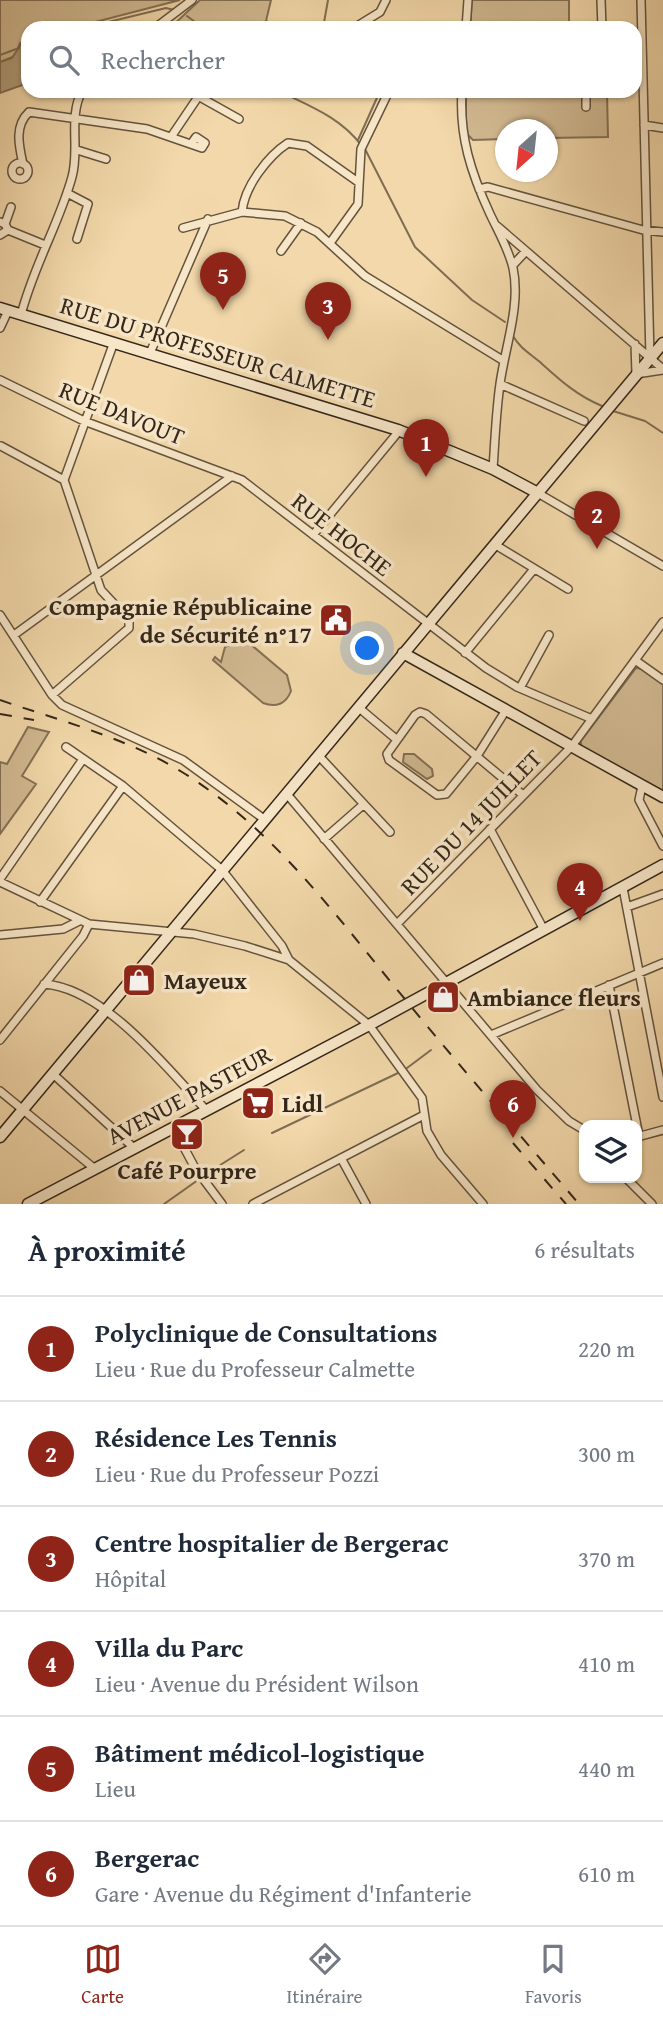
<!DOCTYPE html>
<html lang="fr">
<head>
<meta charset="utf-8">
<style>
	:root { --surface:#fff; --page:#f2f2f3; --text:#1f2937; --muted:#747a83; --line:#e0e1e3; --accent:#8f2418 }
	body { margin:0; font-family:"Gentium Book Plus",serif; background:var(--page); color:var(--text) }
	.controls { position:absolute; right:21px; bottom:21px; display:grid; overflow:hidden; border-radius:14px; box-shadow:0 2px 5px #0004 }
	.controls button { width:63px; height:63px; display:grid; place-items:center; padding:0; border:0; border-bottom:2px solid var(--line); background:var(--surface); color:var(--text); font:35px sans-serif }
	.compass { position:absolute; left:495px; top:119px; width:63px; height:63px; border-radius:50%; background:var(--surface); box-shadow:0 2px 5px #0004; rotate:207deg }
	.you { position:absolute; left:368px; top:649px; width:24px; height:24px; margin:-18px; border:5px solid #fff; border-radius:50%; background:#1a73e8; box-shadow:0 0 0 10px #1a73e833 }
	.badge { display:grid; place-items:center; width:46px; height:46px; border-radius:50%; background:var(--accent); color:#fff; font-size:23px; font-weight:700 }
	.pin { position:absolute; translate:-50% -58px; filter:drop-shadow(0 2px 4px #0008) }
	.pin::after { content:''; position:absolute; top:37px; width:24px; height:21px; background:inherit; clip-path:polygon(0 0,100% 0,50% 100%) }
	.list { margin:0; padding:0; list-style:none }
	h2 { display:flex; justify-content:space-between; align-items:center; height:91px; margin:0; padding:0 28px; font-size:30px }
	h2 small { font-size:23px; font-weight:400; color:var(--muted) }
	.list li { display:grid; grid-template-columns:46px 1fr auto; gap:21px; align-items:center; box-sizing:border-box; height:105px; padding:0 28px; border-top:2px solid var(--line) }
	.list b { display:block; font-size:26px; white-space:nowrap }
	.list p { margin:0; font-size:23px; white-space:nowrap; color:var(--muted) }
	.list em { font-size:23px; font-style:normal; color:var(--muted) }
	.icon { flex:none; width:38px; height:38px; fill:none; stroke:currentColor; stroke-width:2; stroke-linecap:round; stroke-linejoin:round }
	.map { position:relative; flex:none; width:663px; height:1204px; overflow:hidden }
	.search { position:absolute; background:var(--surface); box-shadow:0 2px 5px #0004; left:21px; right:21px; top:21px; height:77px; display:flex; align-items:center; gap:18px; box-sizing:border-box; padding:0 24px; border-radius:21px; color:var(--muted); font-size:26px }
	.sheet { height:721px; background:var(--surface) }
	nav { display:flex; justify-content:space-around; align-items:center; box-sizing:border-box; height:98px; border-top:2px solid var(--line); background:var(--surface); font-size:19px; color:var(--muted) }
	nav a { display:grid; justify-items:center; gap:4px }
	nav .on { color:var(--accent) }
	.map>svg:first-child { display:block }
	.green { fill:#d2ba92; stroke:#837056; stroke-width:2 }
	.water { fill:#b19c79; stroke:#7f6d53; stroke-width:2 }
	.lines { fill:none; stroke-linecap:round; stroke-linejoin:round }
	.stream { stroke:#7f6d53; stroke-width:2 }
	.street-casing { stroke:#64533e; stroke-width:10 }
	.secondary-casing { stroke:#34271a; stroke-width:13 }
	.street { stroke:#f7e6c8; stroke-width:7 }
	.secondary { stroke:#f7e6c8; stroke-width:10 }
	.rail { stroke:#34271a; stroke-width:2; stroke-dasharray:12 12; stroke-linecap:butt }
	.labels { text-anchor:middle; dominant-baseline:central; stroke-width:7; stroke-linejoin:round; paint-order:stroke }
	.street-label { font-size:24px; fill:#34271a; stroke:#f7e6c8 }
	.poi-label { font-size:24px; font-weight:bold; fill:#34271a; stroke:#f7e6c8; text-anchor:start }
</style>
</head>
<body>
<div class="map">
<svg width="663" height="1204" viewBox="0 0 663 1204">
	<rect width="100%" height="100%" fill="#f2d8aa"/>
	<filter id="stains"><feTurbulence type="fractalNoise" baseFrequency=".00286" numOctaves="4"/><feColorMatrix values="0 0 0 0 .2 0 0 0 0 .09 0 0 0 0 .02 0 0 0 .5 -.17"/></filter>
	<radialGradient id="worn" r=".72"><stop offset=".6" stop-color="#630" stop-opacity="0"/><stop offset="1" stop-color="#630" stop-opacity=".3"/></radialGradient>
	<path class="green" d="M0 0H180L72 28H28V40L20 43 15 56 0 62Z
		M200 0H271L266 21 281 28H170Z
		M472 0H569V28H470Z
		M466 91 607 93 608 137 548 138V130H505V139L473 140 466 133Z
		M236 632 287 675 291 691C286 704 276 708 263 703L213 660 215 657 221 662 225 647 239 641 233 635Z
		M636 668 643 669 663 683V791L581 746V741Z
		M28 727 49 732 22 776 36 784 0 834V762L7 764Z
		M404 754H414L432 769 433 776 427 779 403 762Z"/>
	<path class="water" d="M25 38H28V83L0 93V62L12 58Z"/>
	<g class="lines">
		<path class="stream" d="M187 16 203 28
			M100 24 166 8 174 10
			M323 28 328 0
			M0 55 19 48
			M279 91C309 106 340 117 361 145
			M358 140 380 91
			M365 149 415 247 472 300 505 322
			M513 336C521 349 528 352 540 362 560 380 576 395 602 406
			M613 411 645 421 663 433
			M407 1068 431 1050
			M272 1133 398 1073
			M206 1174 244 1150
			M164 1204 198 1180"/>
		<g class="street-casing">
			<path id="street" d="M601 0 602 28
				M641 0 650 357
				M155 28 192 0
				M354 28 380 12 386 0
				M466 28 468 0
				M189 91 239 119
				M462 91C459 136 471 173 490 214 498 231 509 250 513 268 521 305 505 347 500 384 496 412 495 440 493 469
				M586 91V107
				M644 125 663 128
				M171 137 198 97
				M77 150 106 159
				M12 171a8 8 0 1 1 16 0a8 8 0 1 1-16 0Z
				M23 164C19 146 14 126 29 112L147 129 202 148 205 143 196 137 191 144
				M479 189 488 187 643 230 663 232
				M67 193 88 204 77 239
				M242 212C244 187 268 156 288 143L307 146 358 182
				M0 222 5 224 8 230 0 235
				M5 224 11 207
				M497 226 663 369
				M183 228 242 212 285 216 317 232 365 276 504 361
				M8 230 45 245
				M330 243 358 204 361 149 389 91
				M281 251 301 223
				M513 265 526 251
				M21 315C33 267 59 224 72 177 80 149 68 117 82 91
				M0 328 8 311
				M635 344 636 374 663 370
				M150 353 208 219
				M0 380 84 421 242 480 486 668 517 687 592 719
				M500 384 584 421
				M1 446 64 480
				M536 492 663 566
				M313 535 399 431
				M494 544 568 589
				M0 615 52 695 62 705 183 760 264 819
				M14 635 232 476
				M465 653 534 569
				M635 660 663 680
				M520 688 549 635
				M52 695 129 628V620L101 590 64 480 114 342
				M358 707 396 739
				M506 710 477 756 446 794 437 795 389 760 387 754 415 715 420 712 426 714 523 795
				M66 747 123 786 222 870 282 946 289 960
				M318 755 390 832
				M642 786 639 800 663 846
				M286 793 537 1090 569 1121 584 1130
				M490 829 544 930
				M324 839 364 804
				M0 879 83 759
				M0 882 89 924 194 934 245 946 289 960 369 1025 422 1098 427 1131 441 1155 483 1204
				M623 888 663 1097
				M40 902 123 786
				M627 907 663 894
				M397 924 572 746 663 622
				M0 935 63 929 79 921
				M44 984C104 988 167 1068 206 1110
				M609 985 639 1136
				M491 1035 663 963
				M0 1040 83 936 89 924
				M53 1074 134 1148
				M0 1091 95 1169
				M173 1127 195 1168 222 1204
				M637 1137 663 1130
				M341 1158 366 1204
				M626 1178 652 1204
				M253 1204 424 1115"/>
		</g>
		<g class="secondary-casing">
			<path id="secondary" d="M0 308 398 430 493 469 536 492
				M403 653 663 797
				M0 1137 663 343
				M28 1204 369 1025 663 865"/>
		</g>
		<use href="#street" class="street"/>
		<use href="#secondary" class="secondary"/>
		<path class="rail" d="M0 700C61 721 127 738 182 772 274 829 336 916 404 998 461 1068 521 1136 579 1204
			M0 714 34 720
			M513 1143 566 1204"/>
	</g>
	<defs>
		<g id="civic-square" transform="scale(1.75)"><rect x="-9" y="-9" width="18" height="18" rx="4" fill="#8f2418" stroke="#f7e6c8"/><path d="M-.6-6.5H3V-4.5H.6V-3L4-1V1h2V6H-6V1h2V-1L-.6-3ZM-1.2 2.5V6h2.4V2.5Z" fill="#fff"/></g>
		<g id="shop-square" transform="scale(1.75)"><rect x="-9" y="-9" width="18" height="18" rx="4" fill="#8f2418" stroke="#f7e6c8"/><path d="M-5-2.5h2.3a2.7 3.5 0 0 1 5.4 0H5L5.5 6h-11ZM-1.5-2.5h3a1.5 2.3 0 0 0-3 0Z" fill="#fff"/></g>
		<g id="supermarket-square" transform="scale(1.75)"><rect x="-9" y="-9" width="18" height="18" rx="4" fill="#8f2418" stroke="#f7e6c8"/><path d="M-6-5.5h2.5l.6 2H6L4.5 2H-2.5L-4.4-4H-6ZM-1.5 3.2a1.3 1.3 0 1 0 .1 0ZM3 3.2a1.3 1.3 0 1 0 .1 0Z" fill="#fff"/></g>
		<g id="bar-square" transform="scale(1.75)"><rect x="-9" y="-9" width="18" height="18" rx="4" fill="#8f2418" stroke="#f7e6c8"/><path d="M-6-5H6L.8 .8V4.5H3.5V6h-7V4.5H-.8V.8Z" fill="#fff"/></g>
	</defs>
	<g fill-rule="evenodd">
		<use href="#civic-square" x="336" y="620"/>
		<use href="#shop-square" x="139" y="980"/>
		<use href="#shop-square" x="443" y="997"/>
		<use href="#supermarket-square" x="258" y="1103"/>
		<use href="#bar-square" x="187" y="1134"/>
	</g>
	<g class="labels">
		<g class="street-label">
			<text transform="translate(218 352) rotate(17)">RUE DU PROFESSEUR CALMETTE</text>
			<text transform="translate(122 413) rotate(22)">RUE DAVOUT</text>
			<text transform="translate(342 534) rotate(38)">RUE HOCHE</text>
			<text transform="translate(471 822) rotate(-46)">RUE DU 14 JUILLET</text>
			<text transform="translate(189 1095) rotate(-28)">AVENUE PASTEUR</text>
		</g>
		<g class="poi-label">
			<text x="312" y="606" text-anchor="end">Compagnie Républicaine<tspan x="312" dy="28">de Sécurité n°17</tspan></text>
			<text x="164" y="980">Mayeux</text>
			<text x="467" y="997">Ambiance fleurs</text>
			<text x="282" y="1103">Lidl</text>
			<text x="187" y="1170" text-anchor="middle">Café Pourpre</text>
		</g>
	</g>
	<rect width="100%" height="100%" filter="url(#stains)"/>
	<rect width="100%" height="100%" fill="url(#worn)"/>
</svg>
<div class="controls">
<button><svg class="icon" aria-label="layers" viewBox="0 0 24 24"><path d="M12 4l9 5-9 5-9-5zM3 14l9 5 9-5"/></svg></button>
</div>
<svg class="compass" viewBox="-18 -18 36 36"><path d="M0-13l5 13h-10z" fill="#e53935"/><path d="M0 13l5-13h-10z" fill="#747a83"/></svg>
<div class="you"></div>
<div class="pin badge" style="left:426px;top:477px">1</div>
<div class="pin badge" style="left:597px;top:549px">2</div>
<div class="pin badge" style="left:328px;top:340px">3</div>
<div class="pin badge" style="left:580px;top:921px">4</div>
<div class="pin badge" style="left:223px;top:310px">5</div>
<div class="pin badge" style="left:513px;top:1138px">6</div>
<div class="search"><svg class="icon" aria-label="search" viewBox="0 0 24 24"><circle cx="10" cy="10" r="6"/><path d="M15 15l6 6"/></svg>Rechercher</div>
</div>
<section class="sheet">
<h2>À proximité<small>6 résultats</small></h2>
<ul class="list">
<li><span class="badge">1</span><div><b>Polyclinique de Consultations</b><p>Lieu · Rue du Professeur Calmette</p></div><em>220 m</em></li>
<li><span class="badge">2</span><div><b>Résidence Les Tennis</b><p>Lieu · Rue du Professeur Pozzi</p></div><em>300 m</em></li>
<li><span class="badge">3</span><div><b>Centre hospitalier de Bergerac</b><p>Hôpital</p></div><em>370 m</em></li>
<li><span class="badge">4</span><div><b>Villa du Parc</b><p>Lieu · Avenue du Président Wilson</p></div><em>410 m</em></li>
<li><span class="badge">5</span><div><b>Bâtiment médicol-logistique</b><p>Lieu</p></div><em>440 m</em></li>
<li><span class="badge">6</span><div><b>Bergerac</b><p>Gare · Avenue du Régiment d'Infanterie</p></div><em>610 m</em></li>
</ul>
</section>
<nav>
<a class="on"><svg class="icon" aria-label="map" viewBox="0 0 24 24"><path d="M3 6l6-2 6 2 6-2v14l-6 2-6-2-6 2zM9 4v14M15 6v14"/></svg>Carte</a>
<a><svg class="icon" aria-label="directions" viewBox="0 0 24 24"><path d="M12 3l9 9-9 9-9-9zM9 14v-3h6M13 9l2 2-2 2"/></svg>Itinéraire</a>
<a><svg class="icon" aria-label="saved" viewBox="0 0 24 24"><path d="M7 4h10v16l-5-4-5 4z"/></svg>Favoris</a>
</nav>
</body>
</html>
